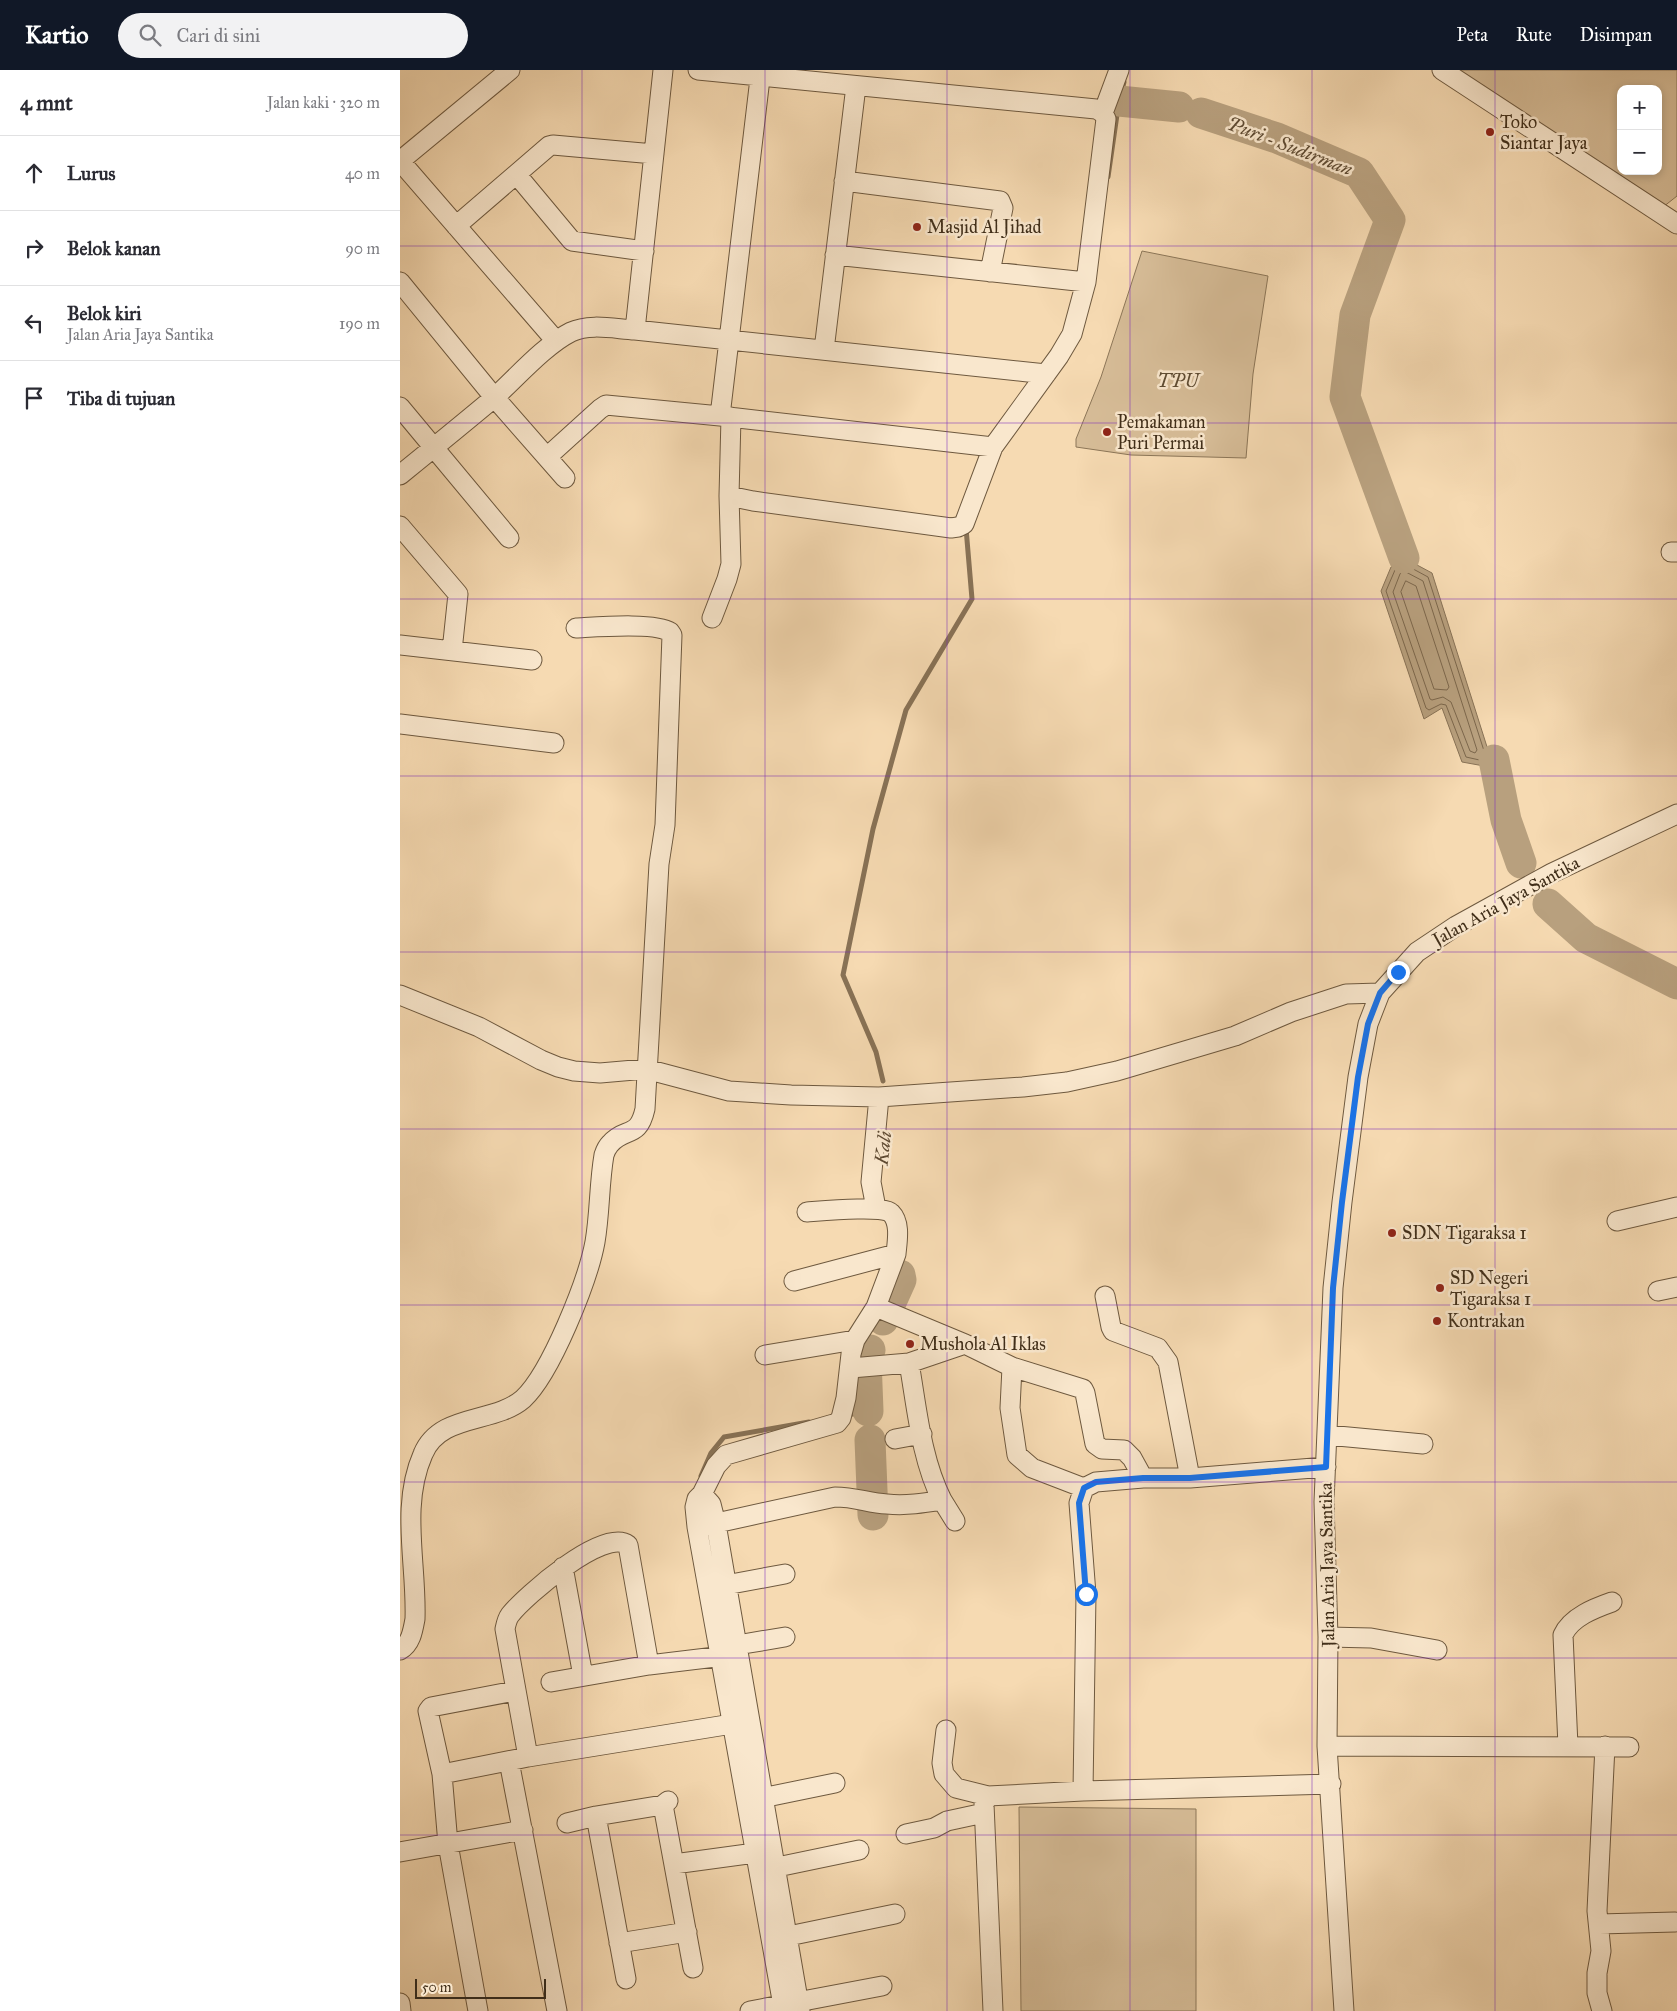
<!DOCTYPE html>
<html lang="id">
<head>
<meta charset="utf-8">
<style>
	:root { --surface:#fff; --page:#f2f2f3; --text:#2b2b33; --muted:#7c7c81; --line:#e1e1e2; --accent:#111827 }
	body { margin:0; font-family:"IM FELL Great Primer",serif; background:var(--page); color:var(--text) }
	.controls { position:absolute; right:15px; top:15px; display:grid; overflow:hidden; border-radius:10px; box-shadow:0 2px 8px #0003 }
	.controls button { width:45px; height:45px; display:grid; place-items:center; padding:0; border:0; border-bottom:1px solid var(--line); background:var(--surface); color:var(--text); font:25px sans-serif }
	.scale { position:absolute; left:15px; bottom:12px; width:131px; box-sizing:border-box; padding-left:5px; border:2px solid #402e19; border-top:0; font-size:14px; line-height:18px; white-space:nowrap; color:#402e19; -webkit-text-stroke:4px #f9e7cd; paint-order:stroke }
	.stop { position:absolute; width:15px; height:15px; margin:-11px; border:4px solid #1a73e8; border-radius:50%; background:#fff }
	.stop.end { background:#1a73e8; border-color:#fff; box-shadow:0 1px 5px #0008 }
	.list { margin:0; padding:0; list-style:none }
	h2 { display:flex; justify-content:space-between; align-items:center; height:65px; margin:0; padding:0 20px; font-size:21px }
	h2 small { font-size:16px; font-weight:400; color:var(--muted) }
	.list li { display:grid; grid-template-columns:32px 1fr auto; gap:15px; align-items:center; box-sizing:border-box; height:75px; padding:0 20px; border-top:1px solid var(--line) }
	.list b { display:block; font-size:19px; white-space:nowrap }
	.list p { margin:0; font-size:16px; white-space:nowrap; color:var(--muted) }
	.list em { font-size:16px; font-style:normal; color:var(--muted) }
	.icon { flex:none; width:28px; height:28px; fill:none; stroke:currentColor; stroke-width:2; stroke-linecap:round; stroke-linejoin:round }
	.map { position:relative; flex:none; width:1277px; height:1941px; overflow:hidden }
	header { display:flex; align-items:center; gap:30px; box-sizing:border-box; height:70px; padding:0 25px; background:var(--accent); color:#fff }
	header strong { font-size:24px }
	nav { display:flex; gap:28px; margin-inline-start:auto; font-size:18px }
	.search { width:350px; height:45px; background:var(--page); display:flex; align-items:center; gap:12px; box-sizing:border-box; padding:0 18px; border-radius:28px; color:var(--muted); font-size:19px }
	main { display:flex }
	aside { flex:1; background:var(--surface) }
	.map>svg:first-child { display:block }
	.green { fill:#d7bd98; stroke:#8c7658; fill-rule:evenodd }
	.water { fill:#b8a07e; stroke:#887256 }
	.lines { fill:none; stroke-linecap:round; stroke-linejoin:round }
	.shore { stroke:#7c674c; stroke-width:1 }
	.stream { stroke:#887256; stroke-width:5 }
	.river { stroke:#b8a07e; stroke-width:31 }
	.minor-casing { stroke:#6e593f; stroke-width:21 }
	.minor { stroke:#f9e7cd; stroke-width:19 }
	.route { stroke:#1a73e8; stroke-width:6 }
	.grid { fill:none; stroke:#7b2cbf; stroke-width:1; stroke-opacity:0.55 }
	.poi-dot { fill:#8f2418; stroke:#f9e7cd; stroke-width:2 }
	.labels { text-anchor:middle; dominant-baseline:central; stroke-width:5; stroke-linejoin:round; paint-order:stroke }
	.poi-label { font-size:18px; fill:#402e19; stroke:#f9e7cd; text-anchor:start }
	.park-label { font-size:18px; font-style:italic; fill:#5e4b32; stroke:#f9e7cd }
	.street-label { font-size:18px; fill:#402e19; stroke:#f9e7cd }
	.water-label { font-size:19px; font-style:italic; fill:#5e4a32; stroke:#f9e7cd }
</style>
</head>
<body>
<header>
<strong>Kartio</strong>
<div class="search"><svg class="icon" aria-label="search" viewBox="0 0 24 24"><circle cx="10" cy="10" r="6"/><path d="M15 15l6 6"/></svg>Cari di sini</div>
<nav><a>Peta</a><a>Rute</a><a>Disimpan</a></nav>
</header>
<main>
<aside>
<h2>4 mnt<small>Jalan kaki · 320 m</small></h2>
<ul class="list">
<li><svg class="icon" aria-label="ahead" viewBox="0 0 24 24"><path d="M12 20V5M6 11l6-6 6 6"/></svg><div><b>Lurus</b></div><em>40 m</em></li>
<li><svg class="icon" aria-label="right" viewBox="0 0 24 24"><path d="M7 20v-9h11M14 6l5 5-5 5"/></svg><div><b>Belok kanan</b></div><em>90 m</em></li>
<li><svg class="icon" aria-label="left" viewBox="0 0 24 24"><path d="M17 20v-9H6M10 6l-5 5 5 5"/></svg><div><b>Belok kiri</b><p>Jalan Aria Jaya Santika</p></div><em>190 m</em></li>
<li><svg class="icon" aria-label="arrive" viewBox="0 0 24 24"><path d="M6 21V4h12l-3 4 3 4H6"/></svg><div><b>Tiba di tujuan</b></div></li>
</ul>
</aside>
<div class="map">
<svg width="1277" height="1941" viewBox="0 0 1277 1941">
	<rect width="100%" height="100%" fill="#f6dab2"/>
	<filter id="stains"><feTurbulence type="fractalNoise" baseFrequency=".004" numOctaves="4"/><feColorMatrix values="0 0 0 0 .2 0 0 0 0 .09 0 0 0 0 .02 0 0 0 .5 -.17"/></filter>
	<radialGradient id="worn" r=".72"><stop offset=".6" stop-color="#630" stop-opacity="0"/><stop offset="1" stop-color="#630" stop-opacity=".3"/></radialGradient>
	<path class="green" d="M1046 0H1277V126L1258 141ZM1221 19H1258V101H1221Z
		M742 181 868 206 853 304 846 388 731 385 676 377V369L701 307Z
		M619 1737 796 1739V1941H621Z"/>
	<path class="water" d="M1004 488 1032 503 1088 680 1094 690 1084 696 1062 692 1042 638 1024 649 981 521 991 497Z"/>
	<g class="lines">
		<path class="shore" d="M1004 494 1028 507 1086 687 1084 691 1066 687 1046 635 1041 634 1029 640 1026 638 986 521 995 500Z
			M1004 501 1023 511 1077 680 1075 683 1070 681 1051 632 1043 627 1032 630 1030 629 993 522 1000 504Z
			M1006 511 1016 516 1049 617 1047 620 1034 619 1001 522Z"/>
		<path class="stream" d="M708 107 719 31 724 12
			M483 1011 476 982 443 905 473 759 506 640 572 529 566 458
			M447 1345 468 1341
			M301 1406 311 1383 324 1367 409 1352"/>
		<path class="river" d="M719 31 779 37
			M801 43 877 68 959 103 990 150 955 245 945 327 1004 488
			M1094 690 1106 750 1121 793
			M1148 834 1186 868 1277 914
			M483 1250 501 1210 500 1205
			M468 1341 466 1289 470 1280
			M470 1370 473 1445"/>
		<g class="minor-casing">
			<path id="minor" d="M298 0 696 39 703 43 706 49 686 212 672 264 659 286 593 377 564 454 558 457 551 458 353 431 329 426 331 347
				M1042 0 1277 154
				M703 43 719 0
				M0 91 156 271
				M0 91 110 0
				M117 105 172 171 244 181
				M444 111 600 131 603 138 590 202
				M56 156 149 76 153 75 254 84
				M435 185 686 212
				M0 212 94 327 165 408
				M235 260 263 0
				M424 280 456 16
				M0 337 109 468
				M320 346 361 0
				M147 387 200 339 206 335 320 346 593 377
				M0 405C32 379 64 353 95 327 117 307 145 275 171 262 190 253 215 259 235 260L646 304
				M0 456 58 524 52 581
				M1271 482H1277
				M312 548 327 509 331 494 329 426
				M0 575 132 590
				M0 654 154 673
				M0 925 79 957 141 990 158 997 174 1001 200 1003 246 999 329 1021 391 1025 479 1027 623 1017 667 1012 717 1001 835 966 891 942 946 924 980 923
				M476 1138 471 1112 479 1027
				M407 1142C421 1141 484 1135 491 1143 501 1153 497 1172 496 1184
				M1217 1151 1277 1137
				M1258 1221 1277 1217
				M705 1226 711 1257 713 1261 758 1278 768 1292 790 1408
				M476 1237 565 1274 612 1297 683 1319 685 1323 695 1374 702 1379 724 1380 732 1388 743 1408
				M365 1285 455 1270
				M509 1293C517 1338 521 1389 542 1430
				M612 1297 610 1338 617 1385 632 1398 684 1418
				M451 1298 509 1293 565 1274
				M927 1365 1023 1374
				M495 1369 522 1364
				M302 1424 311 1434 316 1454 400 1941
				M303 1456 435 1427C456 1427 468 1433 487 1434 506 1436 524 1433 542 1430L555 1451
				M163 1497 183 1606
				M315 1517 385 1504
				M928 1567 971 1568 1037 1580
				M337 1575 385 1567
				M0 1580C11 1574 13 1560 15 1549 17 1494 0 1436 23 1384 40 1343 94 1354 123 1329 151 1303 188 1210 195 1172 200 1143 199 1114 204 1085 205 1082 207 1077 210 1074 225 1056 238 1070 245 1039L259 794 265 755 272 565 270 562C255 552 196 557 176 558
				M151 1612 249 1595 332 1585
				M546 1660 542 1693 544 1704 556 1718 588 1726 683 1721 931 1714
				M927 1676 1229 1677
				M1168 1676 1163 1565C1171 1547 1195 1538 1212 1532
				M128 1687 105 1559C106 1554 107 1549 110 1545 125 1526 204 1457 228 1475L249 1595
				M109 1691 157 1941
				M42 1704 128 1687 332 1654
				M683 1721 686 1524 679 1433 684 1418 696 1412 743 1408H790L926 1397
				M588 1726 584 1734 593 1941
				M362 1728 435 1713
				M268 1731 263 1735 293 1898
				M196 1746 226 1909
				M167 1753 196 1746 263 1735
				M506 1764 534 1758 547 1751 584 1743
				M0 1782 123 1760
				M274 1794 355 1783
				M363 1800 459 1780
				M1199 1854 1275 1852
				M374 1869 495 1844
				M219 1873 287 1862
				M0 1933 1 1941
				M78 1941 48 1774 42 1704 28 1641 31 1637 115 1621
				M350 1941 482 1916
				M384 1941 297 1457 295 1437 297 1429 302 1424 316 1396 326 1385 437 1353 441 1348 446 1328 451 1284 455 1270 476 1237 496 1184 394 1211
				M944 1941 927 1676 928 1567 924 1432 933 1218 942 1132 958 1007 968 954 980 923 1017 882 1056 856 1152 803 1277 744
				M1202 1941 1197 1923V1903L1201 1881 1197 1841 1205 1676"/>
		</g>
		<use href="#minor" class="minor"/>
	</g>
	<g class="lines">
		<path class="route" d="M686 1524 679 1433 684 1418 696 1412 743 1408H790L926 1397 933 1218 942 1132 958 1007 968 954 980 923 998 902"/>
	</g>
	<path class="grid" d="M182 0V1941M365 0V1941M547 0V1941M730 0V1941M912 0V1941M1095 0V1941M0 176H1277M0 353H1277M0 529H1277M0 706H1277M0 882H1277M0 1059H1277M0 1235H1277M0 1412H1277M0 1588H1277M0 1765H1277"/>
	<g class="poi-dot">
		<circle cx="1090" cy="62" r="5"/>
		<circle cx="517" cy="157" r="5"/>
		<circle cx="707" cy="362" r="5"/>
		<circle cx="992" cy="1163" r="5"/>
		<circle cx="1040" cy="1218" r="5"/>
		<circle cx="1037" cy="1251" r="5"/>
		<circle cx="510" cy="1274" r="5"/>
	</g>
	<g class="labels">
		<g class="poi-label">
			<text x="1100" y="52">Toko<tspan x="1100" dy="21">Siantar Jaya</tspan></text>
			<text x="527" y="157">Masjid Al Jihad</text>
			<text x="717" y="352">Pemakaman<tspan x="717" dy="21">Puri Permai</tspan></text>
			<text x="1002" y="1163">SDN Tigaraksa 1</text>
			<text x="1050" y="1208">SD Negeri<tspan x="1050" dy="21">Tigaraksa 1</tspan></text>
			<text x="1047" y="1251">Kontrakan</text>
			<text x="520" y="1274">Mushola Al Iklas</text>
		</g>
		<g class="park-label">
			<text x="778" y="311">TPU</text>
		</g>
		<g class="street-label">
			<text transform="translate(1106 831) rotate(-29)">Jalan Aria Jaya Santika</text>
			<text transform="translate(927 1495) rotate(-91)">Jalan Aria Jaya Santika</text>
		</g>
		<g class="water-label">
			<text transform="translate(890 76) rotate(21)">Puri - Sudirman</text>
			<text transform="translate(483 1078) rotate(-83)">Kali</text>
		</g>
	</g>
	<rect width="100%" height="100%" filter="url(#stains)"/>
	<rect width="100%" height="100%" fill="url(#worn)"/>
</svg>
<div class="controls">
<button>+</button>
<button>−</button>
</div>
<div class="scale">50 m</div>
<div class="stop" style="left:686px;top:1524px"></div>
<div class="stop end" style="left:998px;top:902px"></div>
</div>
</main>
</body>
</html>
